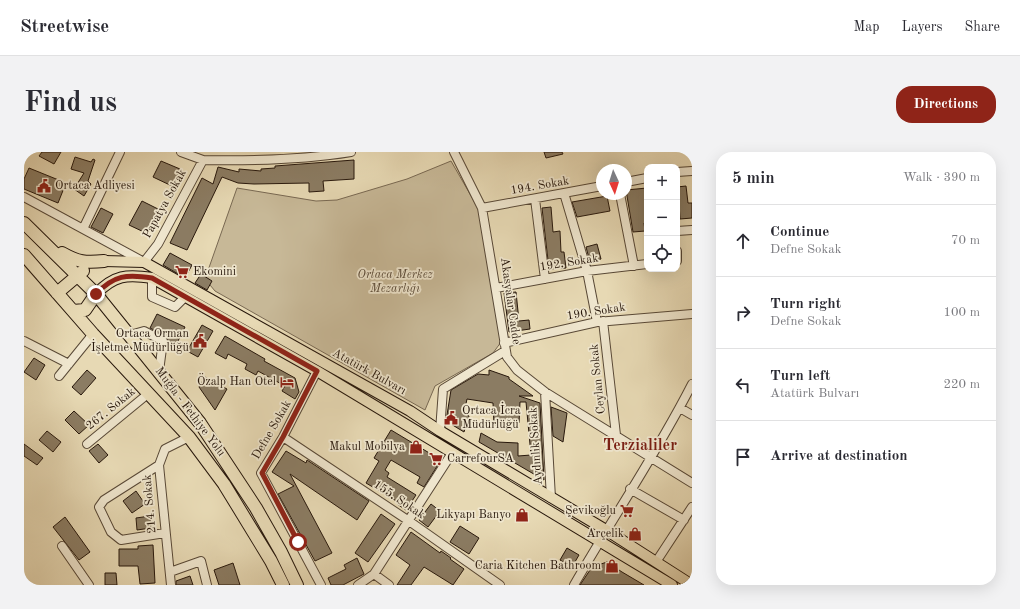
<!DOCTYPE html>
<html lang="en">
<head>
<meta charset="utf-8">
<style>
	:root { --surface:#fff; --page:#f2f2f3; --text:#2b2b33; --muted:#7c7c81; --line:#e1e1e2; --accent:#8f2418 }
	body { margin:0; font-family:"Old Standard TT",serif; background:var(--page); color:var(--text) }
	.controls { position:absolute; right:12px; top:12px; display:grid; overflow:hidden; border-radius:8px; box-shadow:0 4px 16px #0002 }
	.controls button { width:36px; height:36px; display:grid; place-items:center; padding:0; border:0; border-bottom:1px solid var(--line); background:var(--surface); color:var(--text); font:20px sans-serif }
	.compass { position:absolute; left:572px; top:12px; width:36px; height:36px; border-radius:50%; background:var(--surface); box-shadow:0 4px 16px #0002; rotate:176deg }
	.stop { position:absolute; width:12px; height:12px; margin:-9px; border:3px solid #8f2418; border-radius:50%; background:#fff }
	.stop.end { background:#8f2418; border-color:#fff; box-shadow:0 1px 4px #0008 }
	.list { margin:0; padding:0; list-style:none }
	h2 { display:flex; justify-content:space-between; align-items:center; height:52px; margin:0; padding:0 16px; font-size:17px }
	h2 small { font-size:13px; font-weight:400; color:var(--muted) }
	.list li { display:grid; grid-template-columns:26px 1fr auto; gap:12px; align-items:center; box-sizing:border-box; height:72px; padding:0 16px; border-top:1px solid var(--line) }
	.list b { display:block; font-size:15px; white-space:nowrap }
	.list p { margin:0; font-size:13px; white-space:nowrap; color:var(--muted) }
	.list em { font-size:13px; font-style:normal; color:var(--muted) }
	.icon { flex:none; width:22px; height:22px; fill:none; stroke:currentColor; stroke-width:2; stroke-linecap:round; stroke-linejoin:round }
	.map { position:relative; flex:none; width:668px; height:433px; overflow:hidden; border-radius:16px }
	header { display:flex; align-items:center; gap:24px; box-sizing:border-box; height:56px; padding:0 20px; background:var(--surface); border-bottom:1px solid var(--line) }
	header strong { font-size:19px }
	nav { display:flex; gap:22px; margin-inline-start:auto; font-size:14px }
	.intro { display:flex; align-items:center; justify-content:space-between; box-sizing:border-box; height:96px; padding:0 24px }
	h1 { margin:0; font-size:28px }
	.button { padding:10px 18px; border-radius:16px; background:var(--accent); color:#fff; font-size:14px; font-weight:700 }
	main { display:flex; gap:24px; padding:0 24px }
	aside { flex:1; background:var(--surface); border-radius:16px; box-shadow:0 4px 16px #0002 }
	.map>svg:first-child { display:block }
	.green { fill:#c7b897; stroke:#786852 }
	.building { fill:#8b7c63; stroke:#28180c }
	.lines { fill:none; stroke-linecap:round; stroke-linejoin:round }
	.minor-casing { stroke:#584836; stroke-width:10 }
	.major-casing { stroke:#28180c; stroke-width:12 }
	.highway-casing { stroke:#28180c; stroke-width:14 }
	.minor { stroke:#efe6ce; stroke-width:8 }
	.major { stroke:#e7d9b4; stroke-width:10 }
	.highway { stroke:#e7d9b4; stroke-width:12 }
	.route { stroke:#8f2418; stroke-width:5 }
	.labels { text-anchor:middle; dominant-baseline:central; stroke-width:3.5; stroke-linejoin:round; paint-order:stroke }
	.poi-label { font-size:12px; fill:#28180c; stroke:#efe6ce; text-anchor:end }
	.street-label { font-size:12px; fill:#28180c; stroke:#efe6ce }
	.park-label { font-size:12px; font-style:italic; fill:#584836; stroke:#efe6ce }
	.district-label { font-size:16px; font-weight:bold; fill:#7a1f14; stroke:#efe6ce }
</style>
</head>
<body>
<header>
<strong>Streetwise</strong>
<nav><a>Map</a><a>Layers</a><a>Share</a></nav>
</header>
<div class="intro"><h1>Find us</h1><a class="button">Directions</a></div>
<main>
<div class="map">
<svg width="668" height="433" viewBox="0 0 668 433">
	<rect width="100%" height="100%" fill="#e7d9b4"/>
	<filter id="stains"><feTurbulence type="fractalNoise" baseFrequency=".005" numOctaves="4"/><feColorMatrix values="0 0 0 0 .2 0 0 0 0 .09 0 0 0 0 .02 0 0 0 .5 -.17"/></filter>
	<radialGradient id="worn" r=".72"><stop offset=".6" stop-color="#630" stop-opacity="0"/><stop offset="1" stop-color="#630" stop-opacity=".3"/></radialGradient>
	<path class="green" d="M427 9 454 56 480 186 469 201 411 234 401 258 191 139 181 127 213 36 292 49 313 48 383 27Z"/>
	<path class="building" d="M18 0H37L30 12 15 4Z
		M520 0H538L539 2 522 6Z
		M51 5 67 10 69 7 71 8 64 29 67 32 60 44 50 37 60 21 47 17Z
		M330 8V27L299 29 300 39 285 40V31L230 32 214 31 198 25 163 98 146 91 178 26 189 32 194 15 215 20V17L237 19V17L251 16V14Z
		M137 9 156 17 148 34 129 25Z
		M5 16 42 31 34 51 0 37V27Z
		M662 34 664 51H668V66L656 67 655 51H653V35Z
		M623 36V71H620L621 79 609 80 602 38Z
		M583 44 586 59 553 65 548 50Z
		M118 49 134 57 122 81 105 73Z
		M527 55 529 80 536 79 537 100H540L542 116 525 117 518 56Z
		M77 56 89 62 79 81 67 75Z
		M573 92 577 107 566 110 562 95Z
		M146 101 168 113 161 126 139 113Z
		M177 122 188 129 183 138 171 131Z
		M492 140 495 169 505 168 506 177 485 180 480 141Z
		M133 162 161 175 152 193 144 190 142 184 126 176Z
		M178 173 189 179 174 205 163 199Z
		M201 184 241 207 240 209 271 226 275 240 271 247 258 239 261 234 234 219 232 223 221 217 223 212 204 202 202 207 191 201Z
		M10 206 21 213 12 228 0 220Z
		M63 218 72 226 57 243 48 235Z
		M465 218 485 225V227L509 244H495L516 251 520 328 455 290 457 281 473 290 494 291V304L507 303 502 250H496L495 271 470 273 469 251 443 247 440 261 445 264 440 280 422 269 427 238 454 222 465 223Z
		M181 225 203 237 191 258 175 235Z
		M527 255 543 261 539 290 529 284Z
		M50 259 65 273 55 282 41 268Z
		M367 278 417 308 400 335 393 331 396 325 367 308 361 318 365 321 363 325 392 343 382 358 373 352 374 350 342 331 355 309 350 306Z
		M23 279 37 290 29 300 15 288Z
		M0 292 19 306 13 313 0 304Z
		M74 292 84 303 75 311 65 299Z
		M262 299 282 311 283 308 345 349 333 368 266 322 308 401 291 409 254 342 270 334 248 320Z
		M112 339 121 352 108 361 99 349Z
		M407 352 416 359 404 375 395 368Z
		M357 362 371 372 344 410 331 401Z
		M126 364 127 376 113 378 112 366Z
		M41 365 66 400 55 408 29 375Z
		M436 374 455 386 445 402 426 390Z
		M387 380 416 401 417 399 427 406 426 407 440 417 429 433 400 415 387 433H373L386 413 372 403Z
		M129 393 131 431 116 432 114 414H95V397H114V394Z
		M543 396 555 403 548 415 536 408Z
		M333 406 340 422 319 433H307L304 426 322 417 320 413Z
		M583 410 598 420 620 433H556L568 415Z
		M209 411 216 433H195L190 418Z
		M81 421H92L93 433H81Z
		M166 424 169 433H152V429Z"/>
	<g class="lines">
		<g class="minor-casing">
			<path id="minor" d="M157 0 179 8
				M430 0 458 56 483 205 493 218 521 240 668 331
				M653 20 668 19
				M602 30 623 26
				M540 41 563 119 573 170
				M596 42 610 114
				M0 45 120 110 134 92 179 8C229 9 278 8 327 0
				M511 47 521 127
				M458 56 578 34
				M59 77 96 0
				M653 79 668 78
				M653 99V109
				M128 126V145L151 155 161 145
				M472 136 563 119 623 112
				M579 169 592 283
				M106 183 120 179 139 189 135 219
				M0 189 45 212
				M480 191 573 170 668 162
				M293 219 259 285 237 321 297 433
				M35 224 69 182
				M521 240 527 346
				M656 256 668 263
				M416 279 419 237 481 199
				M259 285 385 369 476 433
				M63 292 125 241
				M135 313 80 348 75 355 87 380 97 388 141 381
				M606 337 660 368
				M38 394 65 433
				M632 410 668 355
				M146 420 177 409 183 433
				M350 422 365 433
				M147 433 135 313 141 297 165 285
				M334 433 350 422 428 301
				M550 433C589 365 633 301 668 232"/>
		</g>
		<g class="major-casing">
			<path id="major" d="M80 109 120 110 386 259 416 279 582 378 668 433
				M72 142C90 123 103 122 128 126L293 219 648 433"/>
		</g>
		<g class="highway-casing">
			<path id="highway" d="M0 71 72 142 176 271 232 356 257 400 273 433
				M38 101C54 110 61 111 80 109
				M0 103 69 182 165 285 200 332 247 409 259 433
				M33 141 59 119
				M49 159 61 158 72 142"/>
		</g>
		<use href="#minor" class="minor"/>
		<use href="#major" class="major"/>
		<use href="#highway" class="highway"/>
	</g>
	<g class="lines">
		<path class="route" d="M72 142C90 123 103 122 128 126L293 219 259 285 238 321 274 390"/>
	</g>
	<defs>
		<g id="civic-bare" transform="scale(1.08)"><path d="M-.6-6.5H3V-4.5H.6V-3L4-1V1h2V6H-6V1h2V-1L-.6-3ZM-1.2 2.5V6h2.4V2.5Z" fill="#8f2418" stroke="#efe6ce" stroke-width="2.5" paint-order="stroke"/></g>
		<g id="supermarket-bare" transform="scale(1.08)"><path d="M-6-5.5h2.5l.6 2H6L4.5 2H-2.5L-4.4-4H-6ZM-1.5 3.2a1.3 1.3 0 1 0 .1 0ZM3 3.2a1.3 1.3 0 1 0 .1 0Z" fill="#8f2418" stroke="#efe6ce" stroke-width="2.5" paint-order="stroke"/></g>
		<g id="hotel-bare" transform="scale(1.08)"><path d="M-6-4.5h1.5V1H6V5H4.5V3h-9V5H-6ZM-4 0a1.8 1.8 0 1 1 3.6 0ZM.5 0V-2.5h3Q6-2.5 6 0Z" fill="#8f2418" stroke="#efe6ce" stroke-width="2.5" paint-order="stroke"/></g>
		<g id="shop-bare" transform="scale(1.08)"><path d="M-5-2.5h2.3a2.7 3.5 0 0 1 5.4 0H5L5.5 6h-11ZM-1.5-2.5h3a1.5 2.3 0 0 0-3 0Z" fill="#8f2418" stroke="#efe6ce" stroke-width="2.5" paint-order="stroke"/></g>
	</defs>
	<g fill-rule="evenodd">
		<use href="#civic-bare" x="20" y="34"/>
		<use href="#supermarket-bare" x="158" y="120"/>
		<use href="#civic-bare" x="176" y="189"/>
		<use href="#hotel-bare" x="263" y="230"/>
		<use href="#civic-bare" x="427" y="266"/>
		<use href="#shop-bare" x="392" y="295"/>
		<use href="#supermarket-bare" x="412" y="307"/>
		<use href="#supermarket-bare" x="603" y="359"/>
		<use href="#shop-bare" x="498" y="363"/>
		<use href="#shop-bare" x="611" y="382"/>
		<use href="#shop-bare" x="588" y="414"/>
	</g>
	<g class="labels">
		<g class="poi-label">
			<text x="31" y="34" text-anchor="start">Ortaca Adliyesi</text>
			<text x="169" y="120" text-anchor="start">Ekomini</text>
			<text x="165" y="182">Ortaca Orman<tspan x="165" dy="14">İşletme Müdürlüğü</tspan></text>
			<text x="252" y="230">Özalp Han Otel</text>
			<text x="438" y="259" text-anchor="start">Ortaca İcra<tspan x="438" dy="14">Müdürlüğü</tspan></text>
			<text x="381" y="295">Makul Mobilya</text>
			<text x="423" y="307" text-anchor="start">CarrefourSA</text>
			<text x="592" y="359">Şevikoğlu</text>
			<text x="487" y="363">Likyapı Banyo</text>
			<text x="600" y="382">Arçelik</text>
			<text x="577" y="414">Caria Kitchen Bathroom</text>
		</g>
		<g class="street-label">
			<text transform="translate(516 34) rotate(-10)">194. Sokak</text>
			<text transform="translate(141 52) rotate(-61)">Papatya Sokak</text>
			<text transform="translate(545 111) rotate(-9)">192. Sokak</text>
			<text transform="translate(486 149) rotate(82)">Akasyalar Cadde</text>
			<text transform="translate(572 160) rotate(-9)">190. Sokak</text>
			<text transform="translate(345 220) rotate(29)">Atatürk Bulvarı</text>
			<text transform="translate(574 227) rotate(-96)">Ceylan Sokak</text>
			<text transform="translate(87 257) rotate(-39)">267. Sokak</text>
			<text transform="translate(166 260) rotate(53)">Muğla - Fethiye Yolu</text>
			<text transform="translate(248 278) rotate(-60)">Defne Sokak</text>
			<text transform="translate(512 294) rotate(-94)">Aydınlık Sokak</text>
			<text transform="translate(375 348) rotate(34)">155. Sokak</text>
			<text transform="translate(126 352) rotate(-95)">214. Sokak</text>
		</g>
		<g class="park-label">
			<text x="371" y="123">Ortaca Merkez<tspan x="371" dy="14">Mezarlığı</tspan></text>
		</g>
		<g class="district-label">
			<text x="616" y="294">Terzialiler</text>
		</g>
	</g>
	<rect width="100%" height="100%" filter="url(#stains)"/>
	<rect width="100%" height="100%" fill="url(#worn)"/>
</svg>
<div class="controls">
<button>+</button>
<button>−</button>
<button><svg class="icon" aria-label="locate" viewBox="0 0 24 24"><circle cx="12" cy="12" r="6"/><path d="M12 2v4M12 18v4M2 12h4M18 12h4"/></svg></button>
</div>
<svg class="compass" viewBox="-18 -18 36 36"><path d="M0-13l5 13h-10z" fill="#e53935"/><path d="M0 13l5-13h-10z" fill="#7c7c81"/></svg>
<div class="stop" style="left:274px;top:390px"></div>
<div class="stop end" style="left:72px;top:142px"></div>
</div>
<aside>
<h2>5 min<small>Walk · 390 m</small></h2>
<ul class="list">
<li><svg class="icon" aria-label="ahead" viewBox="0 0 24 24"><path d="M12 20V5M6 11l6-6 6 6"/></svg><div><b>Continue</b><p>Defne Sokak</p></div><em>70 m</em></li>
<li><svg class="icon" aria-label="right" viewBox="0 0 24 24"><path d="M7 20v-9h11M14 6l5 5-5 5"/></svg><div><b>Turn right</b><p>Defne Sokak</p></div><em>100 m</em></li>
<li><svg class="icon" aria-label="left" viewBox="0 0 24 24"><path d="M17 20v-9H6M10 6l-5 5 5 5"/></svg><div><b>Turn left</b><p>Atatürk Bulvarı</p></div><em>220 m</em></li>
<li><svg class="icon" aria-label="arrive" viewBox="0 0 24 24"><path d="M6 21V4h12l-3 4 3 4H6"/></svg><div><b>Arrive at destination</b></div></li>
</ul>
</aside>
</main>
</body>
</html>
